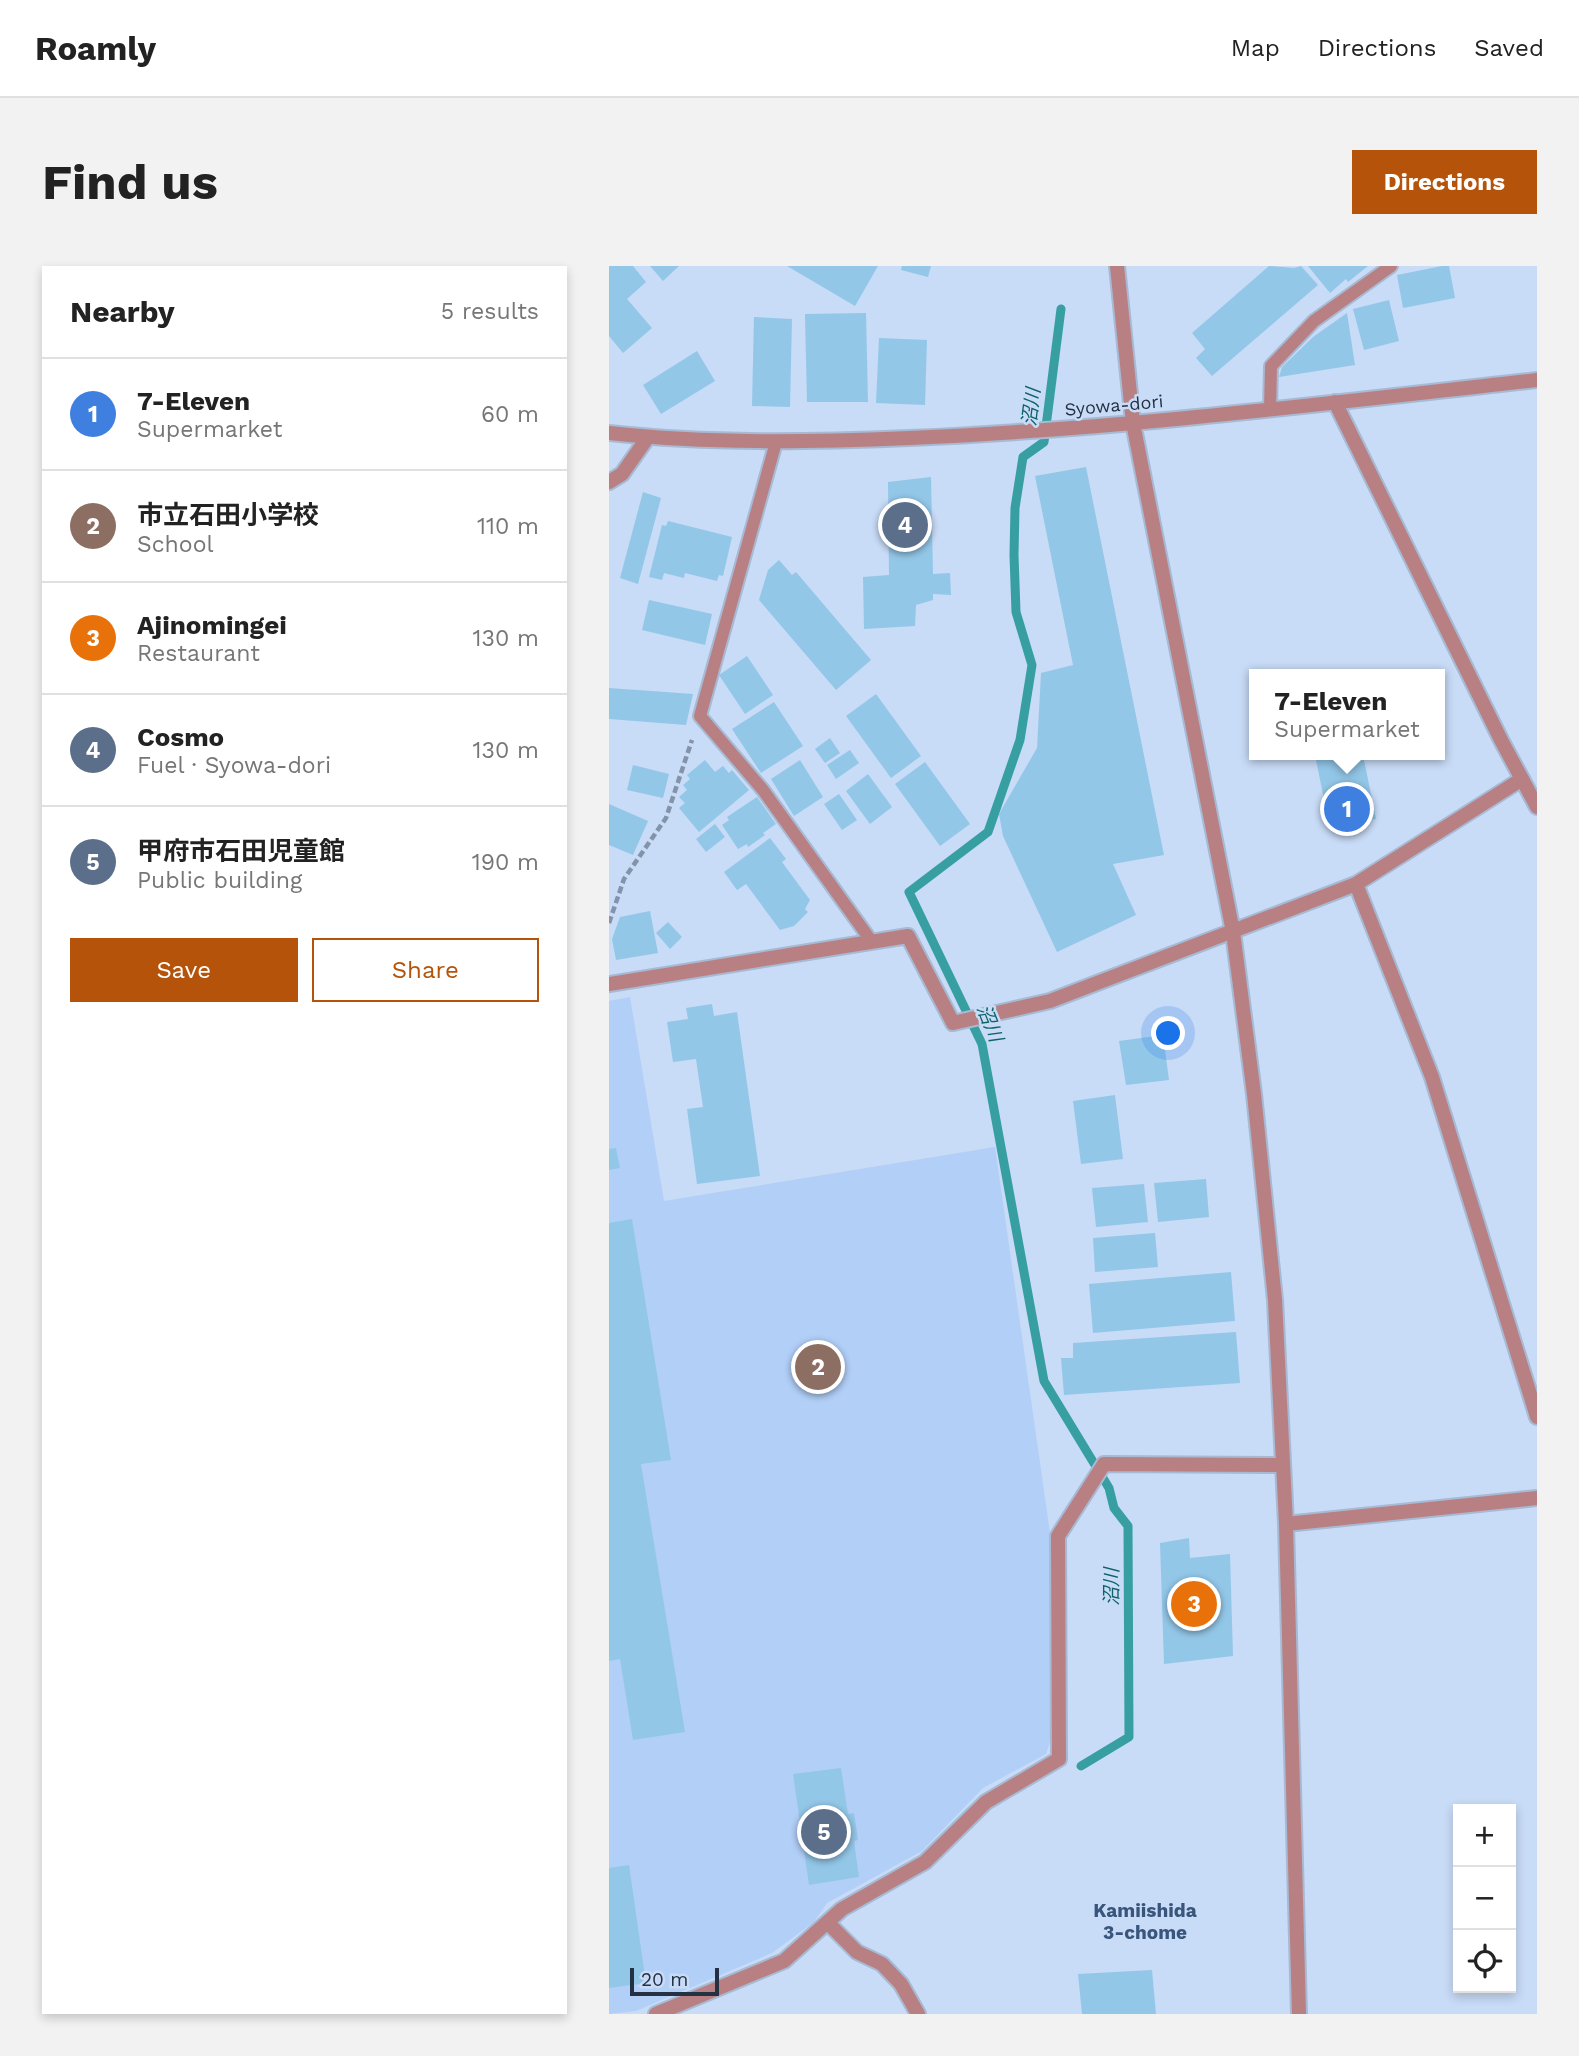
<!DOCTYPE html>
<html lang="en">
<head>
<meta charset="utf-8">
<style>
	:root { --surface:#fff; --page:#f2f2f2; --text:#222; --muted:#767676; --line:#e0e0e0; --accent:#b45309 }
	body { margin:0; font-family:"Work Sans","Noto Sans JP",sans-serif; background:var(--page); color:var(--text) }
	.controls { position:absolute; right:21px; bottom:21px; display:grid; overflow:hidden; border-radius:0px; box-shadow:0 4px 10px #0003 }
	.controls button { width:63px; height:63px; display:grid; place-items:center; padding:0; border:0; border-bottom:2px solid var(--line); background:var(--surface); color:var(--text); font:35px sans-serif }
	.scale { position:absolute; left:21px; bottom:18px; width:89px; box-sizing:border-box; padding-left:7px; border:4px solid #243142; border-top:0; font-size:19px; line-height:24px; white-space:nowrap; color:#243142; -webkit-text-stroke:5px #c8dbf7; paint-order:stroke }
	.you { position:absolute; left:560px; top:768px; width:24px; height:24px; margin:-18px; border:5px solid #fff; border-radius:50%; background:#1a73e8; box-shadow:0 0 0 10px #1a73e833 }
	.badge { display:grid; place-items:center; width:46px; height:46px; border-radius:50%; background:var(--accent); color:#fff; font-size:23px; font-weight:700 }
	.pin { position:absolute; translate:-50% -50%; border:4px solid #fff; box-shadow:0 2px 7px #0006 }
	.popup { position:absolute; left:640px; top:403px; width:196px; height:91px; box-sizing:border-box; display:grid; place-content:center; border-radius:0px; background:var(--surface); filter:drop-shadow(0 2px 5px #0005); font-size:23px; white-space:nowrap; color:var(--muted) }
	.popup b { font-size:26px; color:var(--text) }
	.popup::after { content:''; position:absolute; left:50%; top:100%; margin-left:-14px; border:14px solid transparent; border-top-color:var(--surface) }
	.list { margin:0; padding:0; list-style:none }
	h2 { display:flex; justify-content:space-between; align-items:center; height:91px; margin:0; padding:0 28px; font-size:30px }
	h2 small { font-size:23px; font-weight:400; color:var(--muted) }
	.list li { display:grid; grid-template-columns:46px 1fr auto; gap:21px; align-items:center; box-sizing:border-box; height:112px; padding:0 28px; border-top:2px solid var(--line) }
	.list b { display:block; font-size:26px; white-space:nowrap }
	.list p { margin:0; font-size:23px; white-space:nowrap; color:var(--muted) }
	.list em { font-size:23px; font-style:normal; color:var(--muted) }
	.actions { display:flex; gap:14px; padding:21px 28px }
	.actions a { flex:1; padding:16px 0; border:2px solid var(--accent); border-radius:0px; text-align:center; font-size:24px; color:var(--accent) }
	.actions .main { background:var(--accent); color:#fff }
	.icon { flex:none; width:38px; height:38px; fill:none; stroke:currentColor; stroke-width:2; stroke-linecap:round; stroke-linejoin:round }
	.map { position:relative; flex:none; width:928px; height:1748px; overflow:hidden; border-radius:0px }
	header { display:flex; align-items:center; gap:42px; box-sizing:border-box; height:98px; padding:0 35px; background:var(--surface); border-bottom:2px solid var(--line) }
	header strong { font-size:33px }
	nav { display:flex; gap:38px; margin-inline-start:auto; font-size:24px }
	.intro { display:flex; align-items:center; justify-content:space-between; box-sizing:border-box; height:168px; padding:0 42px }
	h1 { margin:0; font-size:49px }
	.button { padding:18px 32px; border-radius:0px; background:var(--accent); color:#fff; font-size:24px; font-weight:700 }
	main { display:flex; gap:42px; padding:0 42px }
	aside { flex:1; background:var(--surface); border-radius:0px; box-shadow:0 4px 10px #0003 }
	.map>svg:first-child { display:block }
	.built { fill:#b2cff8 }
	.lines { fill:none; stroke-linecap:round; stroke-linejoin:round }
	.stream { stroke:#379fa1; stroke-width:9 }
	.building { fill:#93c7e8 }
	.service-casing { stroke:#a7b9d3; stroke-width:16 }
	.minor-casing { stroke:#a7b9d3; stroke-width:18 }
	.tertiary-casing { stroke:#a7b9d3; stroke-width:18 }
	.path { stroke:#8293aa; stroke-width:4.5; stroke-dasharray:7 3.5; stroke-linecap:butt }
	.service { stroke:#b88082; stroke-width:12 }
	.minor { stroke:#b88082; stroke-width:14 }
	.tertiary { stroke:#b88082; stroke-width:14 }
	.labels { text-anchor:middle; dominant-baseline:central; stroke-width:5; stroke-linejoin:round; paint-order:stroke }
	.street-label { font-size:18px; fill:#243142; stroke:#c8dbf7 }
	.water-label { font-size:19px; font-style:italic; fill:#0d6365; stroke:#c8dbf7 }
	.neighbourhood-label { font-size:19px; font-weight:bold; fill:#39557b; stroke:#c8dbf7 }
</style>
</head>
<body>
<header>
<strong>Roamly</strong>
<nav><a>Map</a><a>Directions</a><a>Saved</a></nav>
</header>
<div class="intro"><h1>Find us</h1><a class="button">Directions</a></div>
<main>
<aside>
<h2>Nearby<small>5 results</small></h2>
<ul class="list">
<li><span class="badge" style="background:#3f7fe0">1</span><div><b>7-Eleven</b><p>Supermarket</p></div><em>60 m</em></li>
<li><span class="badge" style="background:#8d6e63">2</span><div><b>市立石田小学校</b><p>School</p></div><em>110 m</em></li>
<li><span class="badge" style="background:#e8710a">3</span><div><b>Ajinomingei</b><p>Restaurant</p></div><em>130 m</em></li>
<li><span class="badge" style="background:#5c6f8a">4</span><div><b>Cosmo</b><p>Fuel · Syowa-dori</p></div><em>130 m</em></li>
<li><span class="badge" style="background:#5c6f8a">5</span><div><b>甲府市石田児童館</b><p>Public building</p></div><em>190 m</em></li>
</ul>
<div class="actions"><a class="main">Save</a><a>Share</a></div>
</aside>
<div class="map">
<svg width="928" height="1748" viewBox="0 0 928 1748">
	<rect width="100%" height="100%" fill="#c8dbf7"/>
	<path class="built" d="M21 731 55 935 386 881 441 1267 442 1473 437 1488 374 1522 313 1585 218 1637 205 1656 163 1687 27 1745 0 1748V735Z"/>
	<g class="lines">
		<path class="stream" d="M452 43 435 176 414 191 406 242 405 289 407 346 423 399 411 474 379 566 300 626 373 778 435 1115 500 1222 505 1242 519 1260 520 1471 472 1500"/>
	</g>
	<path class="building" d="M0 0H24L37 16 18 33 43 62 14 87 0 70Z
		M41 0H70L54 15Z
		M178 0H269L246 40Z
		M293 0H322L319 11 292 4Z
		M660 0 685 2 692 0 709 19 603 110 587 92 596 83 583 67Z
		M699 0H759L739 16 737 13 721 27Z
		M833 0H840L846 32 794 42 788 9Z
		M780 34 790 75 755 84 744 43Z
		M257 47 259 136H198L196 48Z
		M738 47 746 99 670 111 673 101 704 71Z
		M145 51 183 53 181 141 143 140Z
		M270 72 318 74 316 139 267 137Z
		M88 85 106 115 52 148 34 119Z
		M477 201 555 589 504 598 527 649 448 686 394 570 390 548 428 482 432 407 464 399 426 210Z
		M322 211 324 308 341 307 342 329 324 328V334L307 339 306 360 255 363 254 311 280 309 279 216Z
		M34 226 52 232 29 318 11 312Z
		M59 255 123 271 114 310 110 309 108 315 76 307 75 312 55 307 53 314 40 311 53 259 57 260Z
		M170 294 183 309 187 306 262 394 227 424 150 334 159 304Z
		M40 334 103 348 96 379 33 364Z
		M138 390 164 429 136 448 110 409Z
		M0 422 84 428 77 459 0 453Z
		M267 428 312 490 282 512 237 450Z
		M165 436 194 480 152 507 123 463Z
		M221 472 231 487 216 497 206 483Z
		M241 484 250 497 227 513 218 499Z
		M706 489H754L767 553 721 563Z
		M96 494 106 506 114 500 120 507 123 504 140 524 90 566 70 542 76 537 70 531 78 524 74 519 81 513 78 509Z
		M191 494 214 531 185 550 162 513Z
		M316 496 361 558 331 580 286 518Z
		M24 499 60 508 54 532 18 524Z
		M259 508 283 541 261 558 237 525Z
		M230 528 248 554 233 564 215 538Z
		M148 531 167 558 154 567 156 569 139 581 138 578 129 583 113 559 120 554 118 551Z
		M0 538 39 555 24 589 0 579Z
		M106 558 116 571 97 586 87 573Z
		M161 572 177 593 173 596 201 634 196 643 199 646 185 660 171 664 137 618 128 624 115 606Z
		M41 645 49 687 7 694 3 673 11 651Z
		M59 656 73 671 61 683 47 667Z
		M103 738 105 750 128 746 151 910 88 918 78 843 94 841 87 793 64 796 58 756 79 753 77 742Z
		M554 769 560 814 517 819 510 775Z
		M506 829 514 893 472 898 464 835Z
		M7 882 11 902 0 904V883Z
		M597 913 600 951 549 956 545 917Z
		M535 918 539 956 487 961 483 922Z
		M23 953 62 1194 32 1198 76 1466 24 1474 11 1393 0 1395V957Z
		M546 967 549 1001 486 1006 484 972Z
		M622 1006 626 1055 484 1067 480 1018Z
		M627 1066 631 1117 455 1129 452 1092H464V1077Z
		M580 1272 581 1292 621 1288 624 1390 555 1398 551 1277Z
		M232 1502 239 1548 245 1547 249 1574 245 1575 250 1611 200 1619 184 1508Z
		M20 1599 37 1717 0 1722V1602Z
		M543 1704 547 1748H473L469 1708Z"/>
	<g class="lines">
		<g class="service-casing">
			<path id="service" d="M661 143 662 100 705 55 782 0
				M167 176 91 450 154 524 263 676"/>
		</g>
		<g class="minor-casing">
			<path id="minor" d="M0 216 13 208 39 171
				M747 618 823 811 928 1151
				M0 718 299 670 344 757 441 735 747 618 913 513
				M219 1657 248 1686 273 1698 292 1718 309 1748
				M47 1748 175 1695 233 1643 316 1596 377 1536 450 1493 449 1270 495 1198 674 1199"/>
		</g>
		<g class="tertiary-casing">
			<path id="tertiary" d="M508 0 524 157 624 666 645 828 666 1034 677 1258 690 1748
				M726 136 892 474 928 541
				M0 167C100 178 201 176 301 172 511 163 720 137 928 114
				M677 1258 928 1232"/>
		</g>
		<path class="path" d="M0 657 15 613 57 552 83 474"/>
		<use href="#service" class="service"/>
		<use href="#minor" class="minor"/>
		<use href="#tertiary" class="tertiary"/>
	</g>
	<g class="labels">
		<g class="street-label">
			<text transform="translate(505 139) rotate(-5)">Syowa-dori</text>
		</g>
		<g class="water-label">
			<text transform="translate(422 141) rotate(-83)">沼川</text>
			<text transform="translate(381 757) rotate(68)">沼川</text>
			<text transform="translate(502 1321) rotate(-90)">沼川</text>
		</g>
		<g class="neighbourhood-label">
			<text x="536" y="1644">Kamiishida<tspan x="536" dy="22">3-chome</tspan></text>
		</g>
	</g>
</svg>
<div class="controls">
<button>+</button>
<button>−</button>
<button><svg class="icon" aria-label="locate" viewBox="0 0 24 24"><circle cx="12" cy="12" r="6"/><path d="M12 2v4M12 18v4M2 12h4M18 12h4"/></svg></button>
</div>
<div class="scale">20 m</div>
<div class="you"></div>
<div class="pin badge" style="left:738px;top:543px;background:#3f7fe0">1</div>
<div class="popup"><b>7-Eleven</b>Supermarket</div>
<div class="pin badge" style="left:209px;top:1101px;background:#8d6e63">2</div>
<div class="pin badge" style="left:585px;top:1338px;background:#e8710a">3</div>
<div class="pin badge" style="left:296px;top:259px;background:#5c6f8a">4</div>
<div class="pin badge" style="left:215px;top:1566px;background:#5c6f8a">5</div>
</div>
</main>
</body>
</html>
